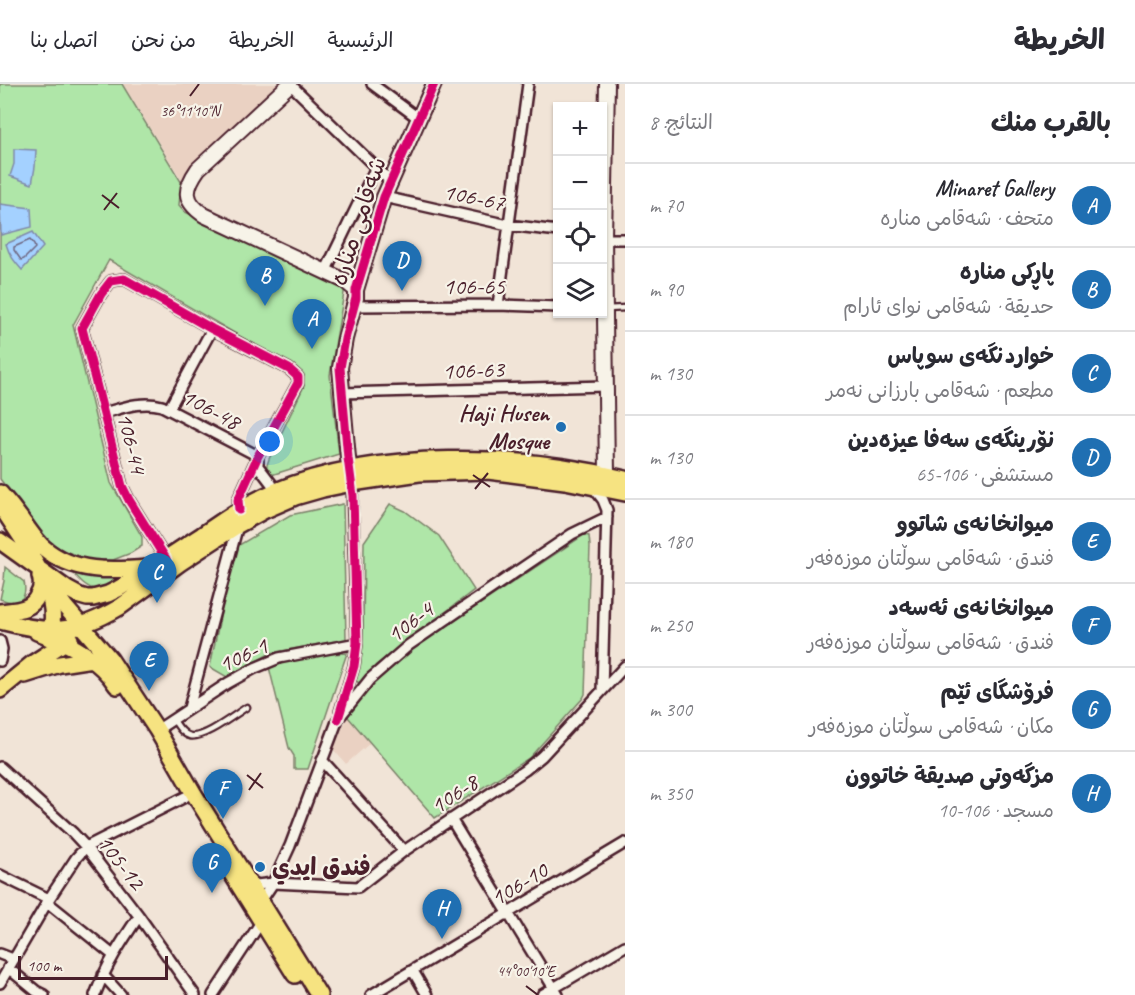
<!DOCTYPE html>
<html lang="ar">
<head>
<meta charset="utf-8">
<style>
	:root { --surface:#fff; --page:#f2f2f3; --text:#2b2b33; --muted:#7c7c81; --line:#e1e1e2; --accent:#1f6fb2 }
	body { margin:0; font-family:Caveat,"Playpen Sans Arabic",sans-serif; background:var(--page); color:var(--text); direction:rtl }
	.controls { position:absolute; right:18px; top:18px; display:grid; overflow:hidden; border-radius:0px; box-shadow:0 2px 4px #0004 }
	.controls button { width:54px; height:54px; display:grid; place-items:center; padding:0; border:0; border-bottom:2px solid var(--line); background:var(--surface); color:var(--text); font:30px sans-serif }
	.scale { position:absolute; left:18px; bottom:15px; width:150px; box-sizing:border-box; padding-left:6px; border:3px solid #4a1f2b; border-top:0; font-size:16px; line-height:21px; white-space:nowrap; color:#4a1f2b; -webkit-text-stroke:4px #f7f3e8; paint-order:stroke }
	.you { position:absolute; left:270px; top:358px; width:21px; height:21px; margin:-15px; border:4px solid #fff; border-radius:50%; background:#1a73e8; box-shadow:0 0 0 9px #1a73e833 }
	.badge { display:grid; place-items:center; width:39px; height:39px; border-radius:50%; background:var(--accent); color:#fff; font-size:20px; font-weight:700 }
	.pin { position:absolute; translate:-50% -50px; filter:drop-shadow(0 2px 3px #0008) }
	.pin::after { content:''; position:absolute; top:32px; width:21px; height:18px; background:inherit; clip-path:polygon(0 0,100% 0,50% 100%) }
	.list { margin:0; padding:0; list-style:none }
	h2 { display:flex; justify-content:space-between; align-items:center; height:78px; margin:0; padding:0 24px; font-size:26px }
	h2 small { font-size:20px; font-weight:400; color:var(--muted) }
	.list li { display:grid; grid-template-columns:39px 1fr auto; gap:18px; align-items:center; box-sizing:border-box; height:84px; padding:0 24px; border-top:2px solid var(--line) }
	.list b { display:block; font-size:22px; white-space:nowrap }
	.list p { margin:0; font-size:20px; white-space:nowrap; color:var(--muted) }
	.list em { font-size:20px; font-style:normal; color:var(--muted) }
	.icon { flex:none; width:33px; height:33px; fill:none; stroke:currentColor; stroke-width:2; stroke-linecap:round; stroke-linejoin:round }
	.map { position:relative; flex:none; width:625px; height:911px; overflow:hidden; direction:ltr }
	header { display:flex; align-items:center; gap:36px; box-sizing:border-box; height:84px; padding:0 30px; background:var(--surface); border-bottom:2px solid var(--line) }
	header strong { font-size:28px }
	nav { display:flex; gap:33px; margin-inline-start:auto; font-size:21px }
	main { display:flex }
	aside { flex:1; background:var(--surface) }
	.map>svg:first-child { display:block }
	.built { fill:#ead1c2 }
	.green { fill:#afe6a8; stroke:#7c826a; stroke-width:1.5 }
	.water { fill:#a4d1ff; stroke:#808aaa; stroke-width:1.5 }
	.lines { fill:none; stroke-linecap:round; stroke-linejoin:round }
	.shore { stroke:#6e6680; stroke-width:1.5 }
	.lane-casing { stroke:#4a1f2b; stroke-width:9 }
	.street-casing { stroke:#4a1f2b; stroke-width:14 }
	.secondary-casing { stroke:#4a1f2b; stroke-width:18 }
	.primary-casing { stroke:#4a1f2b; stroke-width:20 }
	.lane { stroke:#f7f3e8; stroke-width:4.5 }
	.street { stroke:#f7f3e8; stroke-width:9 }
	.secondary { stroke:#f7f3e8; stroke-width:14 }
	.primary { stroke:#f6e381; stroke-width:15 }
	.cycleway-casing { stroke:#f7f3e8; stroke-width:13 }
	.cycleway { stroke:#d6006c; stroke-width:9 }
	.ticks { fill:none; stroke:#4a1f2b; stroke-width:2 }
	.poi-dot { fill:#1f6fb2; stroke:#f7f3e8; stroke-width:2 }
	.labels { text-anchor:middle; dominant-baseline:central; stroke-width:4.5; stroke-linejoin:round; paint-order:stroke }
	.street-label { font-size:24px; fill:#4a1f2b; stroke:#f7f3e8 }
	.poi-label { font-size:24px; font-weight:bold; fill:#4a1f2b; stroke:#f7f3e8; text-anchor:end }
	.ticks-label { font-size:15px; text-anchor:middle; fill:#4a1f2b; stroke:#f7f3e8; stroke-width:4.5; stroke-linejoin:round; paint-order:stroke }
</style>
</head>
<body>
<header>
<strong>الخريطة</strong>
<nav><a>الرئيسية</a><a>الخريطة</a><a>من نحن</a><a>اتصل بنا</a></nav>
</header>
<main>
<aside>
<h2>بالقرب منك<small>النتائج: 8</small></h2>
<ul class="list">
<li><span class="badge">A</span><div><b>Minaret Gallery</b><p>متحف · شەقامی منارە</p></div><em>70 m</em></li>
<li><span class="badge">B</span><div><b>پاڕکی منارە</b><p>حديقة · شەقامی نوای ئارام</p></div><em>90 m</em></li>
<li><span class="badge">C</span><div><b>خواردنگەی سوپاس</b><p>مطعم · شەقامی بارزانی نەمر</p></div><em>130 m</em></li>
<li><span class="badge">D</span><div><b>نۆرینگەی سەفا عیزەدین</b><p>مستشفى · 106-65</p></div><em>130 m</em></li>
<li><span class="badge">E</span><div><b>میوانخانەی شاتوو</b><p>فندق · شەقامی سوڵتان موزەفەر</p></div><em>180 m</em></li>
<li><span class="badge">F</span><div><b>میوانخانەی ئەسەد</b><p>فندق · شەقامی سوڵتان موزەفەر</p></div><em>250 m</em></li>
<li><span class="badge">G</span><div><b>فرۆشگای ئێم</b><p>مكان · شەقامی سوڵتان موزەفەر</p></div><em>300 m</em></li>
<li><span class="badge">H</span><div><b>مزگەوتی صديقة خاتوون</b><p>مسجد · 106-10</p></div><em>350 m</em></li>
</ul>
</aside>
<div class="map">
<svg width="625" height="911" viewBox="0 0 625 911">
	<rect width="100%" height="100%" fill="#f1e4d7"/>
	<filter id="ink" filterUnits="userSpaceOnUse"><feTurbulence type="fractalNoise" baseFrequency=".0167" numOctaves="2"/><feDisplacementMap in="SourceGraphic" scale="12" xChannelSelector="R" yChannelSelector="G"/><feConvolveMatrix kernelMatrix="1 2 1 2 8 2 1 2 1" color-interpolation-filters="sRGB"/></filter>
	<g filter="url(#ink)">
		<path class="built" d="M123 0H286L184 100Z
			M348 633 370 659 346 680 332 664Z"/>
		<path class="green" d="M0 0H122L183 101 180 111 179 121 185 128 345 203 330 291 339 370 268 392 266 384 269 375 304 302V294L300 287 109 176 73 241 111 399 142 453V462L131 469 113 476H88L66 469 43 452 0 395Z
			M343 420 346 555 271 569 227 593 210 583 234 464 290 431Z
			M390 420 405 427 439 452 474 506 376 581 361 600 356 597 363 558 364 458Z
			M584 451 589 452 590 462 585 610 583 614 529 674 435 734 348 633V629L369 603 396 576Z
			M5 483 24 498C26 506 25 517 15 518 11 519 4 516 0 515L4 497Z
			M69 484 122 492C95 512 90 508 69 484Z
			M347 569 308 685H294V672L289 664 269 583 307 571Z"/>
		<path class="water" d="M14 65 36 66 35 83 32 100 10 92 14 80Z
			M0 120 31 124 32 143 1 151Z
			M33 148 43 163 22 186C15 178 9 171 6 160Z"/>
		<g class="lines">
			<path class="shore" d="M30 156 34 161 35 164 24 175 21 176 14 166V163Z"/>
			<g class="lane-casing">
				<path id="lane" d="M607 225 625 224
					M173 635C178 642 182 650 190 652 204 655 234 631 247 623"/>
			</g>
			<g class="street-casing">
				<path id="street" d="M290 0 391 98
					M372 0 418 34
					M384 113 508 141 558 147
					M604 155H625
					M325 188 376 83
					M498 221 528 0
					M354 222 498 221 558 223
					M342 309 606 302
					M169 325 212 245
					M104 329C122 324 142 316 162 322L258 372V382L271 399 275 407
					M593 403 603 416 607 426 602 606
					M166 475 129 416 122 402 82 244 101 210 111 197 124 195 212 245 289 285 298 293V299L258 372 238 416 239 426
					M0 557 2 565 0 577
					M189 624 238 441
					M340 628 354 582 357 559 352 399
					M157 646 228 599 255 584 279 574 357 559
					M322 676 404 767
					M0 683 73 749 86 763 139 832 195 911
					M451 735 558 911
					M0 791 49 815
					M251 797 257 801 273 799 358 803 404 767 525 686 542 672 625 582
					M261 817 273 799 290 762 338 635 370 595 409 561 457 528 572 450 607 433
					M47 818 113 871
					M0 870 13 875
					M8 884 36 907 44 911
					M413 887 427 911
					M103 891 121 911
					M0 899 49 815 76 774 86 763 185 713
					M95 911C107 880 120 860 139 832
					M213 911 261 838
					M371 911 625 759
					M542 911 625 862"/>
			</g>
			<g class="secondary-casing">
				<path id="secondary" d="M290 0 198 85C184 105 183 117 204 131L345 197 356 206
					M607 390 604 152 607 0
					M351 395 348 374 340 284 345 255 356 214V206L384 113 434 0"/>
			</g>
			<g class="primary-casing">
				<path id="primary" d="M0 409C8 418 16 428 23 438 30 447 36 457 44 464 73 489 112 487 147 484
					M0 421 23 456 43 493 66 524 110 575 157 646 194 710 319 911
					M0 457 67 505 80 512 87 514H93L108 510 118 505C146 488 174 469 202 451 225 435 249 418 276 407 376 365 521 369 625 395
					M47 504C53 521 55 537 49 554
					M0 528C16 526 31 527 38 511 42 504 42 499 40 492
					M0 537C19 542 42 547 62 545 81 543 103 533 120 523L180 479 238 441 265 426 295 413 323 405 352 399 419 389 488 387 565 397 625 409
					M37 548C68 558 99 574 117 602
					M25 591 60 580 92 575
					M0 606 33 579 70 555
					M225 779 295 891"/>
			</g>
			<use href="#lane" class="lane"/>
			<use href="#street" class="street"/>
			<use href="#secondary" class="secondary"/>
			<use href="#primary" class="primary"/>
			<g class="cycleway-casing">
				<path id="cycleway" d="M166 475 129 416 122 402 82 244 101 210 111 197 124 195 212 245 289 285 298 293V299L258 372 238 416 239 426
					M338 635 354 582 357 559 353 412 348 374 340 284 345 255 356 214V206L384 113 434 0"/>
			</g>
			<use href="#cycleway" class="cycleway"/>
		</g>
	</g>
	<path class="ticks" d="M190 12 199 0M102 111 119 124M104 126 117 109M473 391 490 403M475 405 488 389M247 691 263 704M249 706 261 689M526 902 538 911"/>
	<g class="poi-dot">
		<circle cx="561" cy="343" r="6"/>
		<circle cx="260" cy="783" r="6"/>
	</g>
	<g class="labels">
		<g class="street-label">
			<text transform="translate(474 113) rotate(12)">106-67</text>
			<text transform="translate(358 137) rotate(-72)">شەقامی منارە</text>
			<text x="474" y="202">106-65</text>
			<text transform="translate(473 286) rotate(-2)">106-63</text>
			<text transform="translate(211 325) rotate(28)">106-48</text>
			<text transform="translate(132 359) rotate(76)">106-44</text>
			<text transform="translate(410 538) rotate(-37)">106-4</text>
			<text transform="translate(243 571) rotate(-25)">106-1</text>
			<text transform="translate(454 710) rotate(-34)">106-8</text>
			<text transform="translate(121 778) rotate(52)">105-12</text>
			<text transform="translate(519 800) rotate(-31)">106-10</text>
		</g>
		<g class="poi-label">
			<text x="549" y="329">Haji Husen<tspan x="549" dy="28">Mosque</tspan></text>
			<text x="272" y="783" text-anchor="start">فندق ايدي</text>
		</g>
	</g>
	<g class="ticks-label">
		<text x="190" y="32">36°11'10"N</text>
		<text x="526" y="892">44°00'10"E</text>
	</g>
</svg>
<div class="controls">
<button>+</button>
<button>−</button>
<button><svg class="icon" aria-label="locate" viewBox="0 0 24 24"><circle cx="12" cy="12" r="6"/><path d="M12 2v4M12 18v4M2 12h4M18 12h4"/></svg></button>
<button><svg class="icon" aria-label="layers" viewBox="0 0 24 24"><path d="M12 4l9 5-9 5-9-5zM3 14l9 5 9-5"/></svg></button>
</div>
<div class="scale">100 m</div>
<div class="you"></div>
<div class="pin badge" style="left:312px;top:265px">A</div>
<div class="pin badge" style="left:265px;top:222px">B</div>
<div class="pin badge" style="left:157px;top:519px">C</div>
<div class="pin badge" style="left:402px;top:207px">D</div>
<div class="pin badge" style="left:149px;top:607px">E</div>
<div class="pin badge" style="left:223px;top:735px">F</div>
<div class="pin badge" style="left:212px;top:809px">G</div>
<div class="pin badge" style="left:442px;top:855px">H</div>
</div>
</main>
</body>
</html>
